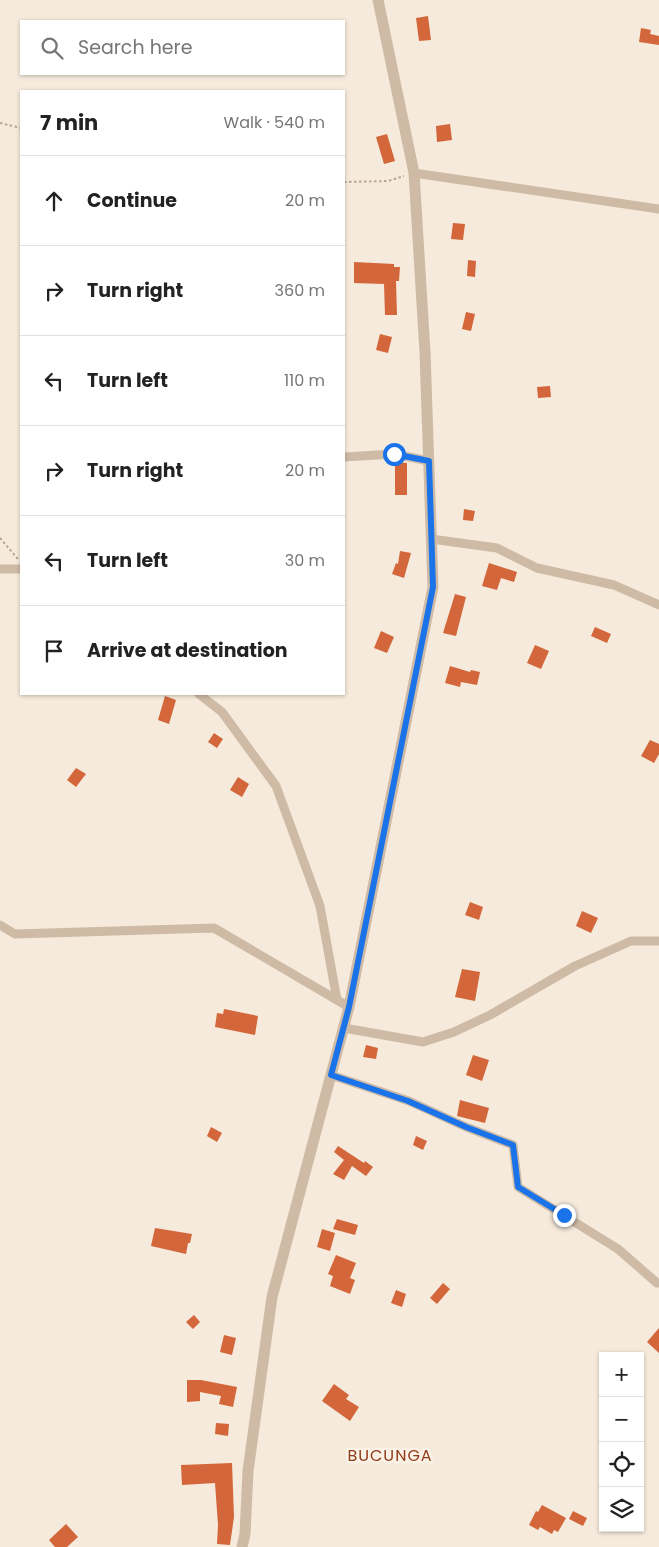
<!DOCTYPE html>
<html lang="en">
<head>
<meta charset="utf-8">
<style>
	:root { --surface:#fff; --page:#f2f2f2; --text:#222; --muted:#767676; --line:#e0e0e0 }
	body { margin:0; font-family:Poppins,sans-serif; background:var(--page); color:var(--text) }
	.controls { position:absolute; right:15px; bottom:15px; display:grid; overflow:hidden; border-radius:0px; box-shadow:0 1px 4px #0004 }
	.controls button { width:45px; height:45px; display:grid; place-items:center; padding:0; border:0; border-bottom:1px solid var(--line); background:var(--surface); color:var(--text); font:25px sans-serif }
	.stop { position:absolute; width:15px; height:15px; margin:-11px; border:4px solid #1a73e8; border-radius:50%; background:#fff }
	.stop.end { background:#1a73e8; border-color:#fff; box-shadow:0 1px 5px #0008 }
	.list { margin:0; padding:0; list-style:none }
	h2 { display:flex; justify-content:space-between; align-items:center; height:65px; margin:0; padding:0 20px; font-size:21px }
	h2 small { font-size:16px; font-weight:400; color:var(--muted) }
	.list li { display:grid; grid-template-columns:32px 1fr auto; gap:15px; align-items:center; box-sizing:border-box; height:90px; padding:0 20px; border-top:1px solid var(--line) }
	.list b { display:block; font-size:19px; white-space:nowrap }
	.list em { font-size:16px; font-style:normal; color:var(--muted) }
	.icon { flex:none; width:28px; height:28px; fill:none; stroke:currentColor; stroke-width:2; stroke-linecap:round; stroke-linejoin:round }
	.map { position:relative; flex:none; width:659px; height:1547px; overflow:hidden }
	.search { position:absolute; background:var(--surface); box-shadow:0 1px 4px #0004; left:20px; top:20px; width:325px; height:55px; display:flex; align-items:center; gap:12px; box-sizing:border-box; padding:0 18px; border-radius:0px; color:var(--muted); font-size:19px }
	.panel { position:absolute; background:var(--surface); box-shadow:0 1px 4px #0004; left:20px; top:90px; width:325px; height:605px; border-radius:0px }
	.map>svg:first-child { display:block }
	.building { fill:#d3663a }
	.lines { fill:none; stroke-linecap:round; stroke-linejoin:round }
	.path { stroke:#baa48f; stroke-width:2; stroke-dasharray:2.5 2.5; stroke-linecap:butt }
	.minor { stroke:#cebaa5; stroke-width:9 }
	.tertiary { stroke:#cebaa5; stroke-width:11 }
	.route { stroke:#1a73e8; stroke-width:6 }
	.labels { text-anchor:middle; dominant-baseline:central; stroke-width:5; stroke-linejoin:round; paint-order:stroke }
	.quarter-label { font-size:16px; letter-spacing:1px; fill:#913a17; stroke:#fbf3e8 }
</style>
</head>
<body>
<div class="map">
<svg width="659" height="1547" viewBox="0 0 659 1547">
	<rect width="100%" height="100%" fill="#f5eadb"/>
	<path class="building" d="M428 16 431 40 419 41 416 18Z
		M641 28 651 30 650 34 659 36V45L639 42Z
		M450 124 452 140 437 142 436 126Z
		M387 134 395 161 384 164 376 137Z
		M453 223 465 224 463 240 451 239Z
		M468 260 476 261 475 277 467 276Z
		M354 262 394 264V267H400L399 281H396L397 315H385L384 284 354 283Z
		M466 312 475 314 471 331 462 329Z
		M380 334 392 337 388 353 376 350Z
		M550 386 551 397 538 398 537 387Z
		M395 462 407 463V495H395Z
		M464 509 475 511 473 521 463 520Z
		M400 551 411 553 404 578 392 574 396 563 398 564Z
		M489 563 517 572 514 582 501 578 497 590 482 586Z
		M455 594 466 597 456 636 443 633Z
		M595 627 611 634 607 643 591 636Z
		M381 631 394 637 387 653 374 648Z
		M535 645 549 651 541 669 527 663Z
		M450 666 470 672 471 670 480 672 477 685 461 682 460 687 445 683Z
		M165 696 176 700 169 724 158 720Z
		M214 733 223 739 217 748 208 742Z
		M650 740 659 744V754L654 763 641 756Z
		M76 768 86 774 76 787 67 780Z
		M238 777 249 784 242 797 230 790Z
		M470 902 483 907 479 920 465 915Z
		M582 911 598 918 591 933 576 926Z
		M462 969 480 972 475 1001 455 997Z
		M224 1009 258 1016 255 1035 215 1027 217 1013 223 1014Z
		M366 1045 378 1048 376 1059 363 1057Z
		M473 1055 489 1060 482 1081 466 1075Z
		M460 1100 489 1108 485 1123 457 1116Z
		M211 1127 222 1133 217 1142 207 1136Z
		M416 1136 427 1141 423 1150 413 1145Z
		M338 1146 364 1163 365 1161 373 1167 366 1176 352 1166 344 1180 333 1174 344 1160 334 1152Z
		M337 1219 358 1225 355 1235 333 1229Z
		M155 1228 192 1234 190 1243H188L186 1254 151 1246Z
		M322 1229 335 1233 330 1251 317 1247Z
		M336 1255 356 1263 350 1278 355 1280 350 1294 330 1286 333 1276 328 1274Z
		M443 1283 450 1289 437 1304 430 1298Z
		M396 1290 406 1294 402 1307 391 1303Z
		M194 1315 200 1322 193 1329 186 1322Z
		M659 1328V1353L647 1342Z
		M224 1335 236 1338 232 1355 220 1352Z
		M187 1380H201L237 1387 233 1407 219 1404 221 1396 200 1392V1401L187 1402Z
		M334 1384 349 1395 346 1399 359 1407 350 1421 322 1401Z
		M216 1423 229 1424 228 1436 215 1434Z
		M232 1463 234 1517 230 1545 217 1544 218 1525 215 1483 182 1485 181 1465Z
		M542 1505 566 1518 558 1532 554 1530 552 1534 540 1527 538 1530 529 1525 536 1511 538 1512Z
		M573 1511 587 1518 583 1526 569 1519Z
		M66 1524 78 1537 67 1547H55L49 1540Z"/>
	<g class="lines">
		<path class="path" d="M0 123 21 128
			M344 182 388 181 404 176
			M0 538 18 559"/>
		<path class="minor" d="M414 173 659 209
			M344 457 394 454 429 461
			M431 539 497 548 537 568 614 585 659 605
			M0 569H21
			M199 694 222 712 276 786 320 906 337 1000
			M0 925 15 934 214 928 349 1007
			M344 1028 423 1042 454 1032 490 1015 575 966 631 941H659
			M331 1075 409 1101 466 1127 513 1145 518 1187 618 1249 657 1283H659"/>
		<path class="tertiary" d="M242 1547 245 1534 248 1471 272 1297 349 1007 433 587 425 352 414 173 378 0"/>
	</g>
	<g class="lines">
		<path class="route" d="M394 454 429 461 433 587 349 1007 331 1075 408 1101 466 1127 513 1145 518 1187 564 1215"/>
	</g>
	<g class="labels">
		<g class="quarter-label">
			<text x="390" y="1455">BUCUNGA</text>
		</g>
	</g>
</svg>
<div class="controls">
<button>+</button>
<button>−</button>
<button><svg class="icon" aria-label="locate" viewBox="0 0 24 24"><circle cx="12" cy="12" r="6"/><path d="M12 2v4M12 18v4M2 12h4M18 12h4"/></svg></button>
<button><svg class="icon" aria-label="layers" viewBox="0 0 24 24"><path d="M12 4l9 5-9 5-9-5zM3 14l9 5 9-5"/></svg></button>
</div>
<div class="stop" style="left:394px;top:454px"></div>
<div class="stop end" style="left:564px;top:1215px"></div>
<div class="search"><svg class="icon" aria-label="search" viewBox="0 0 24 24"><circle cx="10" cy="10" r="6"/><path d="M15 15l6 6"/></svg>Search here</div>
<section class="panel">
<h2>7 min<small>Walk · 540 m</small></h2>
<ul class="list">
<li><svg class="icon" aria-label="ahead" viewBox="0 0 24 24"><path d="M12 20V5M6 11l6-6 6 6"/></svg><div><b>Continue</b></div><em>20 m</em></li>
<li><svg class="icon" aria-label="right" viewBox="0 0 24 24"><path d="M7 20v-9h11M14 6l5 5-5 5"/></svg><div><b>Turn right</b></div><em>360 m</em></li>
<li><svg class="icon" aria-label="left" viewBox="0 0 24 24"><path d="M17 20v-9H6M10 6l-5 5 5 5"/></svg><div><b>Turn left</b></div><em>110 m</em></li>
<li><svg class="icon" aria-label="right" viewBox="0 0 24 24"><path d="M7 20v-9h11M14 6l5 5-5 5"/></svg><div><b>Turn right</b></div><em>20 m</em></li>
<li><svg class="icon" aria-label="left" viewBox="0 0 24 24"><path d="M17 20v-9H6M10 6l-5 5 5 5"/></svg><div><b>Turn left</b></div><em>30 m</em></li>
<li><svg class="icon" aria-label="arrive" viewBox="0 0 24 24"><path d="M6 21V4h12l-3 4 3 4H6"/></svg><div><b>Arrive at destination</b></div></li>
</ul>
</section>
</div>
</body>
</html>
